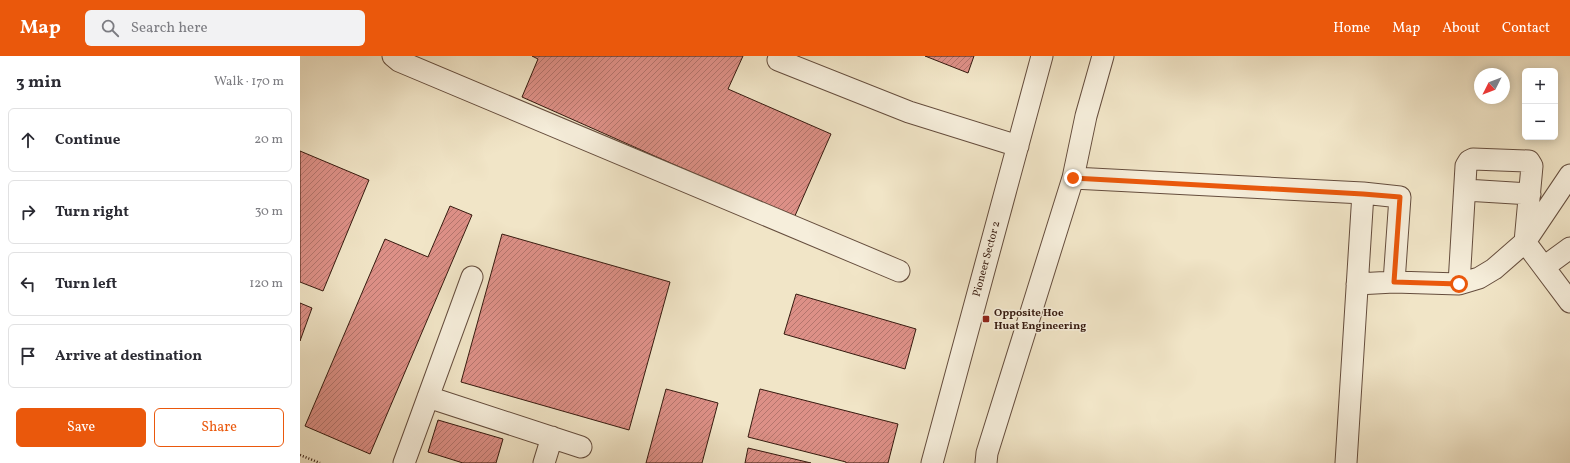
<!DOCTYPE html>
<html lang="en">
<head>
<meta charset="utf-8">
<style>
	:root { --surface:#fff; --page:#f2f2f3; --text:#2b2b33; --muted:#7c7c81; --line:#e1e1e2; --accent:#ea580c }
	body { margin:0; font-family:Vollkorn,serif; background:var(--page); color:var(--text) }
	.controls { position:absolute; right:12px; top:12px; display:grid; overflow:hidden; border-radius:6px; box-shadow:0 2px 10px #0003 }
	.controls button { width:36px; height:36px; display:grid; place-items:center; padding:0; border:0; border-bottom:1px solid var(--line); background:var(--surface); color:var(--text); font:20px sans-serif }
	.compass { position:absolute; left:1174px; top:12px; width:36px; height:36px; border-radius:50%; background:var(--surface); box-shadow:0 2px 10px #0003; rotate:228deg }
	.stop { position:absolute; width:12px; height:12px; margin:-9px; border:3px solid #ea580c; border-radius:50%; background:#fff }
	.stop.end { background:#ea580c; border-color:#fff; box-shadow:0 1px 4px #0008 }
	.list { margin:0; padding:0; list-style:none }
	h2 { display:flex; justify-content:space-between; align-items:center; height:52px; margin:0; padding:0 16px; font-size:17px }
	h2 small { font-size:13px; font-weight:400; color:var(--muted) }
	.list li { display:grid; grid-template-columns:26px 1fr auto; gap:12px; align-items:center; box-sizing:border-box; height:64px; margin:0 8px 8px; padding:0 8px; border:1px solid var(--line); border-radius:6px }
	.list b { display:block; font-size:15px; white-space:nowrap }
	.list em { font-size:13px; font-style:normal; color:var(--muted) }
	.actions { display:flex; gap:8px; padding:12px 16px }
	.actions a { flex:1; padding:9px 0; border:1px solid var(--accent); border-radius:6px; text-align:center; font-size:14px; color:var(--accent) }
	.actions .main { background:var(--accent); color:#fff }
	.icon { flex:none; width:22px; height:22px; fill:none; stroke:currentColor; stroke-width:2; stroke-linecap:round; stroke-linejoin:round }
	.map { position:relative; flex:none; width:1270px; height:407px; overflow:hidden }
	header { display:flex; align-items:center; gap:24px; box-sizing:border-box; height:56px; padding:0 20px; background:var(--accent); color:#fff }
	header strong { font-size:19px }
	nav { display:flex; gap:22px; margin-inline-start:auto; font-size:14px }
	.search { width:280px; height:36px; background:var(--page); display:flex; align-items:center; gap:10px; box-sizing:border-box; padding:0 14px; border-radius:6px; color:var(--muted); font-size:15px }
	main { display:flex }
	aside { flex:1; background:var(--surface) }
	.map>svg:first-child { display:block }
	.building { fill:url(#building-hatch); stroke:#361a0f }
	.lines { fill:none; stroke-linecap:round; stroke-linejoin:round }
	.minor-casing { stroke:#654d3d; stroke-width:23 }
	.path { stroke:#361a0f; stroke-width:2.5; stroke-dasharray:1 2; stroke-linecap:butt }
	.minor { stroke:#f6eedb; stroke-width:21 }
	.route { stroke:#ea580c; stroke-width:5 }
	.poi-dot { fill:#8f2418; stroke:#f6eedb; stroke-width:1.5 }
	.labels { text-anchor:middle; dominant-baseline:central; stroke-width:3; stroke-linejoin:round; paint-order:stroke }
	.street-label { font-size:11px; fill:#361a0f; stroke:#f6eedb }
	.poi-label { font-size:11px; font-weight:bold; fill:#361a0f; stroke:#f6eedb; text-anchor:start }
</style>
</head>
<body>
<header>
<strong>Map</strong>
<div class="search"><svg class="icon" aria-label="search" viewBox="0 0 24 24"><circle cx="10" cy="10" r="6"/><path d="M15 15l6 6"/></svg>Search here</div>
<nav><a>Home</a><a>Map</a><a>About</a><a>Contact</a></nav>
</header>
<main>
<aside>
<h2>3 min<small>Walk · 170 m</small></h2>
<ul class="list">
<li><svg class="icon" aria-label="ahead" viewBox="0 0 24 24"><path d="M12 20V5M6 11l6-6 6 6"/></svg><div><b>Continue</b></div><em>20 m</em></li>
<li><svg class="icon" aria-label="right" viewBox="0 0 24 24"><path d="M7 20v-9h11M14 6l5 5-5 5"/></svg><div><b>Turn right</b></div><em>30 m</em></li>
<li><svg class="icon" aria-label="left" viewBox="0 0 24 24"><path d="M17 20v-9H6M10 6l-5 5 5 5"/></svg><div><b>Turn left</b></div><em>120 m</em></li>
<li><svg class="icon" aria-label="arrive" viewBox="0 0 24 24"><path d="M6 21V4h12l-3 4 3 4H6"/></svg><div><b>Arrive at destination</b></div></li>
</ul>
<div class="actions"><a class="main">Save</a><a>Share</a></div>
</aside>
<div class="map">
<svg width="1270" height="407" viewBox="0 0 1270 407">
	<defs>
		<pattern id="building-hatch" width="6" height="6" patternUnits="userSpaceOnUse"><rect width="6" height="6" fill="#dd9087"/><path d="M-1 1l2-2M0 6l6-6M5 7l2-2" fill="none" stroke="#b4756d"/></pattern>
	</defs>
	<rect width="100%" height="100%" fill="#f1e5c7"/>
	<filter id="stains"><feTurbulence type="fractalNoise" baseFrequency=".005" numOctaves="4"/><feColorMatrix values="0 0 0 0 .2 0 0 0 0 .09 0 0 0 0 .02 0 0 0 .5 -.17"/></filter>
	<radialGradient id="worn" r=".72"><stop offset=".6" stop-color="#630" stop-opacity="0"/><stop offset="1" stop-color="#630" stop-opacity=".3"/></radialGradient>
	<path class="building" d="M232 0H443L428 33 531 78 494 162 222 41 238 3Z
		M625 0H674L668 17Z
		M0 95 69 124 23 235 0 226Z
		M150 150 172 159 70 398 5 370 85 183 128 201Z
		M202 178 370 226 329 374 161 326Z
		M496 238 616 273 605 313 484 278Z
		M0 247 12 252 0 285Z
		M366 333 418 347 402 407H346Z
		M460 333 598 368 588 407H546V406L448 381Z
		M138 364 203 383 196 407H163L128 396Z
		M448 392 511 407H445Z"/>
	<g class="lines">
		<g class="minor-casing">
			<path id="minor" d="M93 0 99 5 599 215
				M478 4 609 56 718 90
				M773 122 1063 137 1100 141 1094 226
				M1165 134 1230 138
				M1244 211 1270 192
				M1057 228 1094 226 1159 228 1179 222 1194 213 1225 186 1270 119
				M1159 228 1166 110 1169 105 1173 103 1229 105 1232 110 1225 186 1270 246
				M128 341 281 391
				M104 407 172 221
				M244 407 252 381
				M632 407 742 0
				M686 407 687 397 773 122 786 60 803 0
				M1046 407 1063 137"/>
		</g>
		<path class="path" d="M0 399 20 407"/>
		<use href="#minor" class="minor"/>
	</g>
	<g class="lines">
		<path class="route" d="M773 122 1063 138 1100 141 1094 226 1159 228"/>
	</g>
	<rect class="poi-dot" x="682" y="259" width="8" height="8" rx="2"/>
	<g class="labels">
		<g class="street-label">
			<text transform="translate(687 203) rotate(-75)">Pioneer Sector 2</text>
		</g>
		<g class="poi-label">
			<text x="694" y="257">Opposite Hoe<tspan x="694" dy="13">Huat Engineering</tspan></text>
		</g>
	</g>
	<rect width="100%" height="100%" filter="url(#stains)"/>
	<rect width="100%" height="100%" fill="url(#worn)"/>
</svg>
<div class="controls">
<button>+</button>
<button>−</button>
</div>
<svg class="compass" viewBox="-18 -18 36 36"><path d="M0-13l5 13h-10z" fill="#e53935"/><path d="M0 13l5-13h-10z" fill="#7c7c81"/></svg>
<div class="stop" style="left:1159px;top:228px"></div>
<div class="stop end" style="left:773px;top:122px"></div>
</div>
</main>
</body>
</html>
